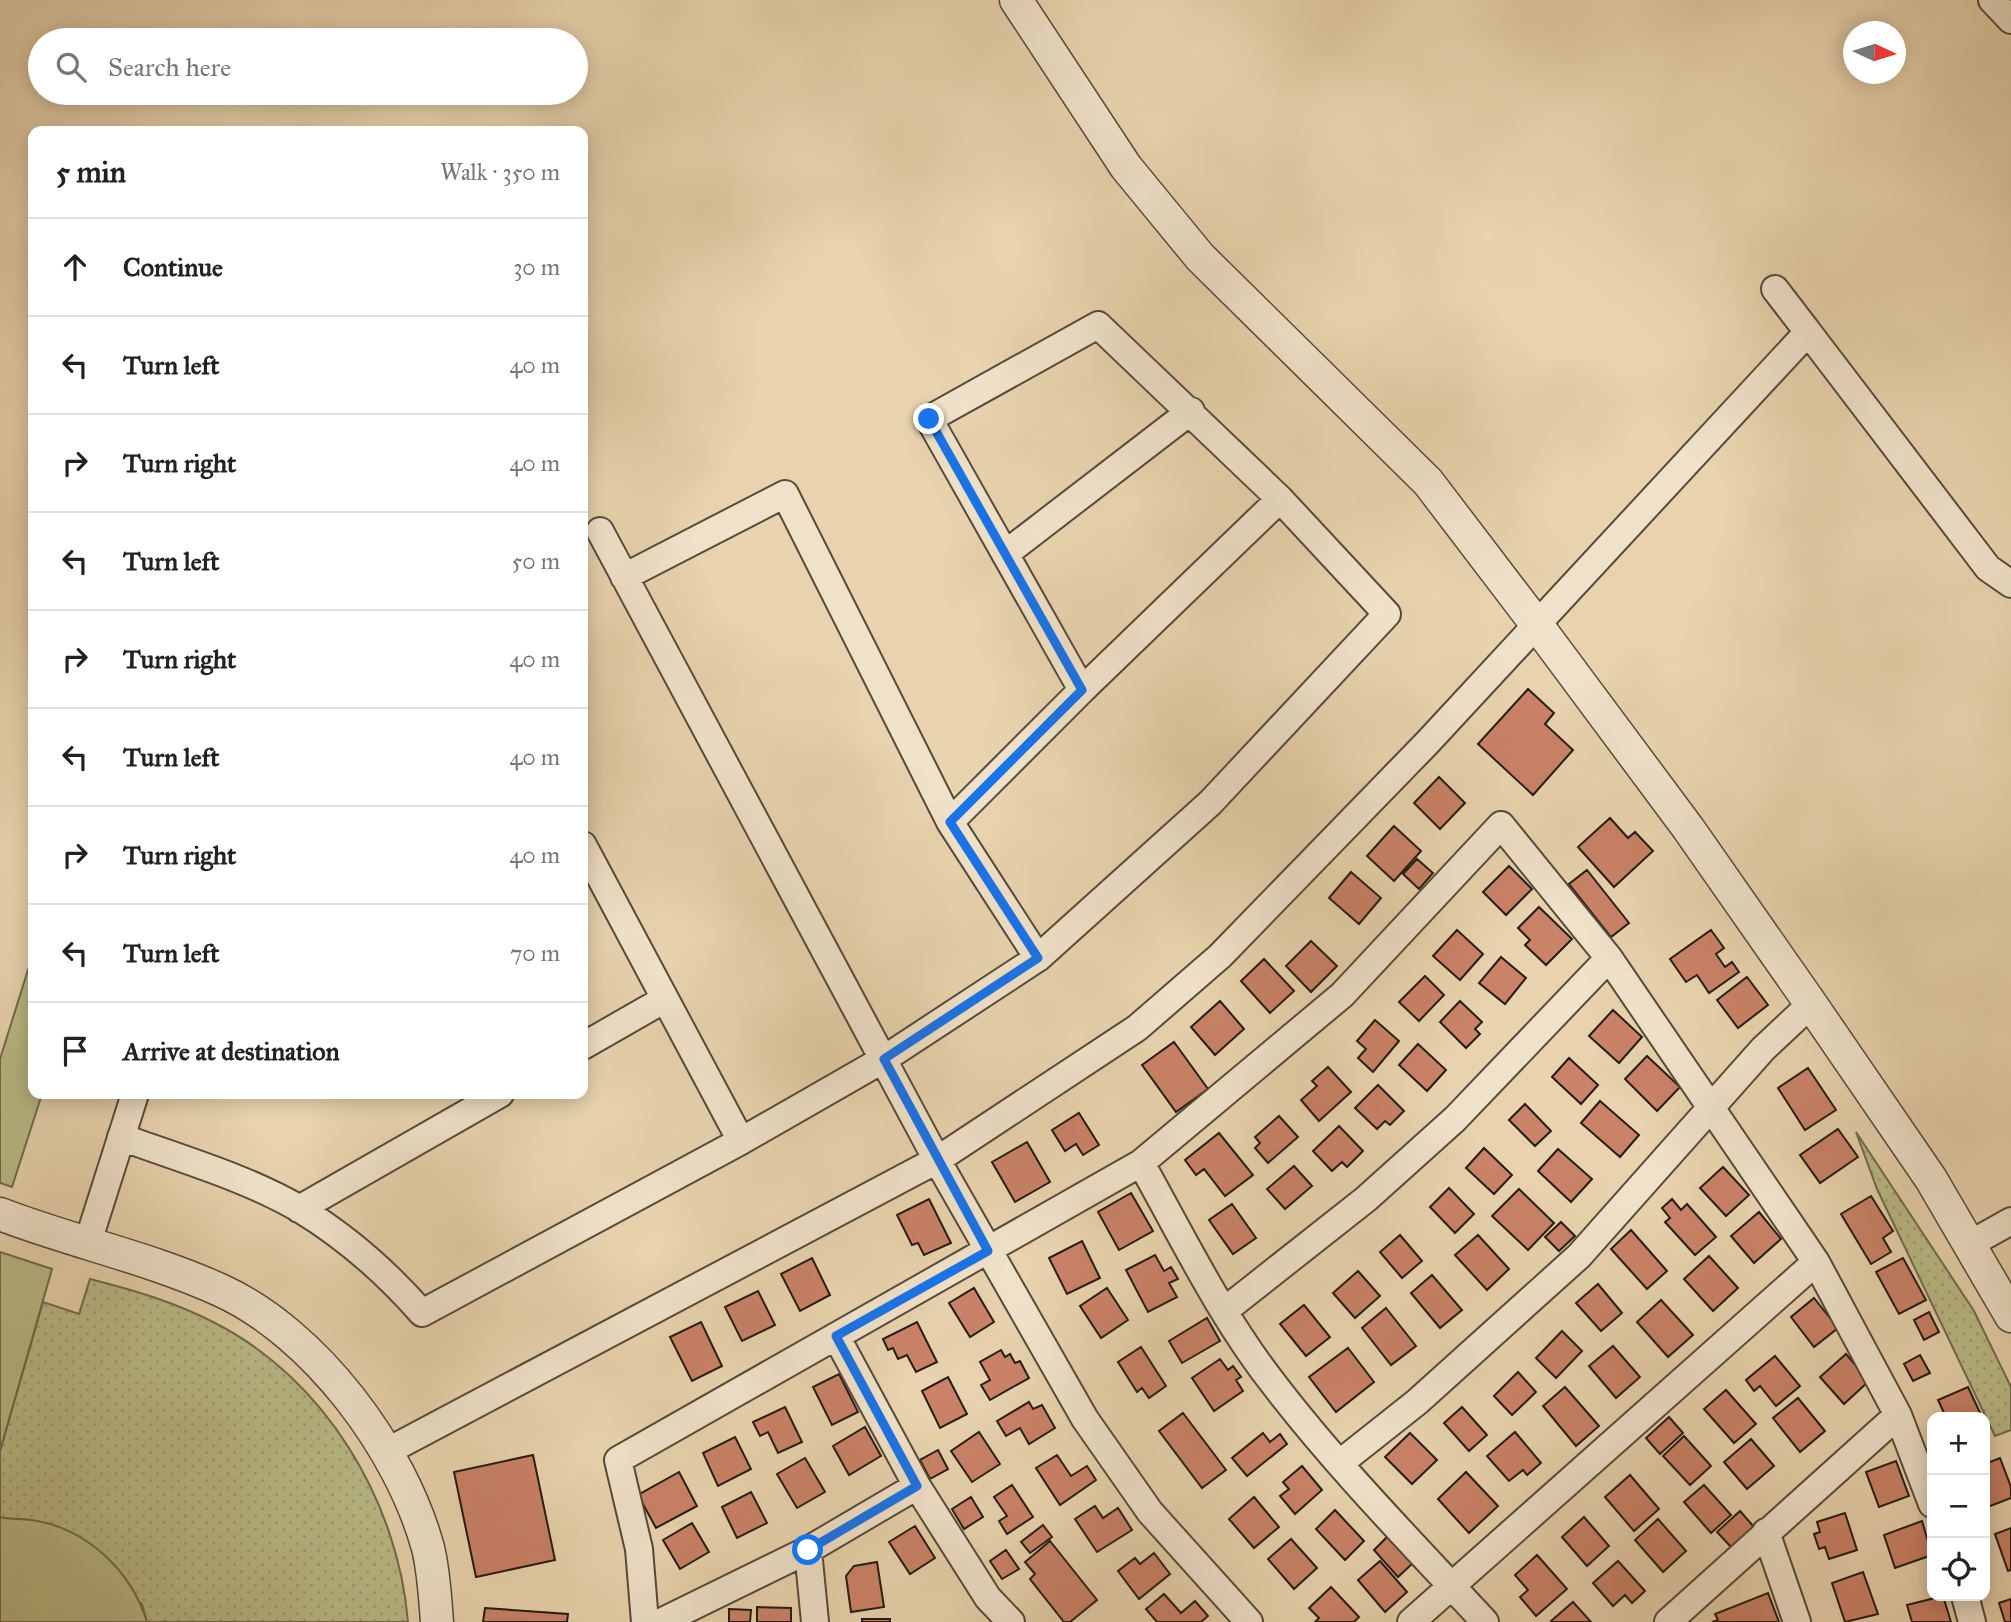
<!DOCTYPE html>
<html lang="en">
<head>
<meta charset="utf-8">
<style>
	:root { --surface:#fff; --page:#f2f2f2; --text:#222; --muted:#767676; --line:#e0e0e0 }
	body { margin:0; font-family:"IM FELL Great Primer",serif; background:var(--page); color:var(--text) }
	.controls { position:absolute; right:21px; bottom:21px; display:grid; overflow:hidden; border-radius:14px; box-shadow:0 4px 18px #0003 }
	.controls button { width:63px; height:63px; display:grid; place-items:center; padding:0; border:0; border-bottom:2px solid var(--line); background:var(--surface); color:var(--text); font:35px sans-serif }
	.compass { position:absolute; left:1843px; top:21px; width:63px; height:63px; border-radius:50%; background:var(--surface); box-shadow:0 4px 18px #0003; rotate:94deg }
	.stop { position:absolute; width:21px; height:21px; margin:-16px; border:5px solid #1a73e8; border-radius:50%; background:#fff }
	.stop.end { background:#1a73e8; border-color:#fff; box-shadow:0 2px 7px #0008 }
	.list { margin:0; padding:0; list-style:none }
	h2 { display:flex; justify-content:space-between; align-items:center; height:91px; margin:0; padding:0 28px; font-size:30px }
	h2 small { font-size:23px; font-weight:400; color:var(--muted) }
	.list li { display:grid; grid-template-columns:46px 1fr auto; gap:21px; align-items:center; box-sizing:border-box; height:98px; padding:0 28px; border-top:2px solid var(--line) }
	.list b { display:block; font-size:26px; white-space:nowrap }
	.list em { font-size:23px; font-style:normal; color:var(--muted) }
	.icon { flex:none; width:38px; height:38px; fill:none; stroke:currentColor; stroke-width:2; stroke-linecap:round; stroke-linejoin:round }
	.map { position:relative; flex:none; width:2011px; height:1622px; overflow:hidden }
	.search { position:absolute; background:var(--surface); box-shadow:0 4px 18px #0003; left:28px; top:28px; width:560px; height:77px; display:flex; align-items:center; gap:18px; box-sizing:border-box; padding:0 24px; border-radius:38px; color:var(--muted); font-size:26px }
	.panel { position:absolute; background:var(--surface); box-shadow:0 4px 18px #0003; left:28px; top:126px; width:560px; height:973px; border-radius:14px }
	.map>svg:first-child { display:block }
	.grass { fill:url(#grass-dots); stroke:#706c4e; stroke-width:2 }
	.green { fill:#babb87; stroke:#706c4e; stroke-width:2 }
	.building { fill:#ca8268; stroke:#251c14; stroke-width:2 }
	.lines { fill:none; stroke-linecap:round; stroke-linejoin:round }
	.minor-casing { stroke:#564a3a; stroke-width:30 }
	.tertiary-casing { stroke:#564a3a; stroke-width:35 }
	.minor { stroke:#f0e2ca; stroke-width:26 }
	.tertiary { stroke:#f0e2ca; stroke-width:32 }
	.route { stroke:#1a73e8; stroke-width:9 }
</style>
</head>
<body>
<div class="map">
<svg width="2011" height="1622" viewBox="0 0 2011 1622">
	<defs>
		<pattern id="grass-dots" width="8" height="8" patternUnits="userSpaceOnUse" patternTransform="scale(1.75)"><rect width="8" height="8" fill="#babb87"/><path d="M2 2h.1M6 6h.1" fill="none" stroke="#a0a074" stroke-width="1.8" stroke-linecap="round"/></pattern>
	</defs>
	<rect width="100%" height="100%" fill="#e8d3ae"/>
	<filter id="stains"><feTurbulence type="fractalNoise" baseFrequency=".00286" numOctaves="4"/><feColorMatrix values="0 0 0 0 .2 0 0 0 0 .09 0 0 0 0 .02 0 0 0 .5 -.17"/></filter>
	<radialGradient id="worn" r=".72"><stop offset=".6" stop-color="#630" stop-opacity="0"/><stop offset="1" stop-color="#630" stop-opacity=".3"/></radialGradient>
	<path class="grass" d="M1856 1132 1974 1311 2011 1387V1430L1995 1436 1877 1189Z
		M90 1279C133 1290 175 1302 215 1323 325 1379 398 1501 408 1622H147L142 1604 31 1520 0 1518V1451L43 1302 79 1314Z"/>
	<path class="green" d="M33 954V1094H42L12 1187 0 1183V1059Z
		M0 1252 52 1269 0 1451Z
		M0 1517C9 1520 21 1518 32 1520 86 1528 131 1570 147 1622H0Z"/>
	<path class="building" d="M1528 689 1554 713 1545 724 1573 750 1533 795 1478 744Z
		M1439 777 1465 803 1440 829 1414 803Z
		M1610 818 1628 838 1635 832 1653 851 1614 887 1578 847Z
		M1394 826 1421 851 1394 881 1367 856Z
		M1417 859 1433 873 1419 889 1403 874Z
		M1509 866 1532 889 1506 915 1483 892Z
		M1587 870 1629 923 1611 937 1569 884Z
		M1351 872 1381 898 1359 924 1329 898Z
		M1539 907 1572 939 1546 965 1525 945 1530 940 1518 928Z
		M1457 930 1483 954 1460 980 1433 956Z
		M1711 930 1724 948 1716 954 1725 967 1732 962 1739 972 1709 993 1697 975 1686 982 1670 959Z
		M1311 941 1337 966 1311 992 1286 966Z
		M1501 957 1526 978 1505 1004 1479 983Z
		M1264 959 1294 991 1270 1013 1241 981Z
		M1425 976 1444 995 1419 1021 1399 1002Z
		M1747 977 1768 1005 1738 1028 1717 1000Z
		M1220 1001 1244 1029 1215 1055 1191 1027Z
		M1460 1001 1482 1022 1475 1029 1480 1034 1466 1048 1440 1022Z
		M1613 1010 1642 1037 1619 1063 1589 1036Z
		M1375 1020 1399 1041 1373 1072 1358 1058 1366 1049 1357 1041Z
		M1174 1042 1208 1089 1176 1112 1142 1065Z
		M1418 1044 1446 1070 1427 1091 1399 1065Z
		M1647 1056 1680 1087 1657 1111 1625 1079Z
		M1569 1058 1598 1085 1581 1104 1552 1077Z
		M1328 1067 1351 1092 1319 1121 1301 1100 1317 1086 1312 1081Z
		M1808 1068 1836 1110 1805 1130 1778 1088Z
		M1378 1085 1404 1111 1390 1125 1385 1121 1377 1129 1355 1108Z
		M1600 1101 1639 1135 1620 1157 1581 1123Z
		M1525 1104 1551 1131 1535 1146 1509 1120Z
		M1079 1113 1099 1145 1083 1155 1076 1144 1065 1151 1052 1130Z
		M1279 1116 1298 1137 1268 1163 1255 1148 1260 1143 1255 1137Z
		M1339 1126 1363 1151 1347 1167 1342 1162 1332 1171 1313 1151Z
		M1838 1129 1858 1157 1820 1183 1800 1155Z
		M1219 1133 1253 1175 1225 1196 1204 1169 1196 1175 1185 1160Z
		M1027 1142 1050 1182 1015 1202 992 1162Z
		M1484 1148 1512 1175 1494 1194 1466 1168Z
		M1558 1149 1592 1179 1571 1202 1538 1171Z
		M1294 1166 1312 1186 1285 1209 1267 1189Z
		M1723 1167 1749 1195 1726 1216 1700 1188Z
		M1449 1188 1474 1214 1455 1233 1430 1207Z
		M1519 1189 1554 1223 1528 1250 1492 1216Z
		M1131 1193 1153 1231 1119 1250 1098 1212Z
		M1871 1196 1893 1231 1883 1238 1891 1252 1871 1264 1841 1214Z
		M929 1199 951 1243 924 1255 918 1243 912 1245 897 1215Z
		M1672 1199 1681 1210 1687 1204 1716 1237 1695 1255 1665 1222 1670 1218 1662 1208Z
		M1232 1204 1256 1238 1233 1254 1209 1220Z
		M1759 1212 1781 1239 1754 1263 1731 1236Z
		M1561 1222 1575 1236 1559 1251 1545 1237Z
		M1631 1230 1667 1271 1647 1289 1611 1249Z
		M1400 1235 1422 1261 1402 1278 1380 1252Z
		M1478 1235 1509 1269 1487 1290 1455 1255Z
		M1082 1241 1100 1278 1067 1294 1049 1258Z
		M1155 1255 1164 1271 1171 1267 1178 1279 1169 1283 1177 1297 1148 1312 1126 1270Z
		M1709 1256 1738 1288 1713 1311 1684 1279Z
		M812 1258 830 1295 800 1311 781 1274Z
		M1903 1258 1926 1300 1899 1314 1876 1272Z
		M1358 1271 1380 1296 1355 1318 1333 1293Z
		M1432 1275 1462 1310 1440 1328 1411 1293Z
		M1598 1284 1622 1313 1601 1331 1576 1303Z
		M974 1288 994 1322 970 1337 949 1303Z
		M1107 1288 1128 1320 1101 1338 1080 1306Z
		M758 1291 775 1325 742 1341 725 1307Z
		M1814 1298 1838 1328 1814 1347 1791 1317Z
		M1661 1300 1693 1335 1668 1357 1637 1322Z
		M1304 1305 1330 1337 1306 1356 1280 1324Z
		M1386 1308 1416 1346 1391 1365 1362 1328Z
		M1929 1312 1939 1332 1924 1340 1914 1320Z
		M1207 1318 1220 1341 1182 1363 1169 1341Z
		M701 1322 722 1366 692 1381 670 1337Z
		M917 1322 937 1362 916 1372 907 1355 898 1359 893 1348 888 1350 883 1339Z
		M1562 1331 1582 1351 1556 1378 1536 1358Z
		M1613 1346 1640 1377 1616 1398 1589 1366Z
		M1141 1347 1166 1386 1149 1398 1142 1388 1137 1392 1118 1362Z
		M1348 1348 1374 1382 1336 1412 1309 1377Z
		M1001 1350 1005 1357 1010 1354 1015 1363 1020 1361 1029 1378 990 1400 981 1385 990 1380 980 1362Z
		M1846 1354 1869 1381 1844 1404 1820 1377Z
		M1920 1355 1930 1373 1913 1381 1904 1364Z
		M1775 1356 1800 1386 1776 1406 1760 1386 1754 1391 1746 1380Z
		M1220 1359 1228 1370 1233 1366 1241 1377 1236 1380 1243 1391 1214 1411 1192 1378Z
		M1518 1372 1536 1392 1512 1415 1494 1396Z
		M839 1374 858 1412 832 1425 813 1387Z
		M948 1377 967 1414 940 1428 922 1391Z
		M1565 1387 1599 1426 1576 1446 1543 1406Z
		M1968 1387 1982 1417H1946L1938 1400Z
		M1726 1390 1756 1424 1734 1443 1704 1409Z
		M1798 1398 1825 1431 1800 1452 1773 1418Z
		M1029 1402 1033 1409 1042 1405 1055 1428 1029 1444 1020 1428 1006 1436 997 1421Z
		M785 1407 802 1442 778 1453 768 1432 760 1436 753 1422Z
		M1462 1407 1487 1435 1469 1451 1444 1423Z
		M1183 1413 1226 1470 1202 1488 1159 1431Z
		M1669 1417 1683 1433 1660 1454 1646 1438Z
		M865 1427 881 1456 849 1475 833 1446Z
		M979 1432 1000 1464 972 1482 951 1451Z
		M1515 1432 1541 1463 1527 1475 1523 1470 1509 1481 1487 1456Z
		M1263 1433 1270 1442 1280 1434 1287 1444 1247 1476 1232 1458Z
		M1410 1433 1437 1460 1412 1484 1385 1457Z
		M1684 1436 1711 1466 1690 1485 1663 1456Z
		M735 1437 751 1469 718 1486 703 1453Z
		M1751 1439 1774 1466 1747 1489 1724 1462Z
		M938 1450 948 1469 930 1479 920 1460Z
		M533 1455 555 1560 476 1577 454 1472Z
		M1057 1455 1071 1476 1087 1466 1096 1480 1060 1505 1036 1468Z
		M805 1458 825 1492 797 1508 777 1474Z
		M2000 1458 2011 1487V1498L1985 1508V1464Z
		M1896 1461 1909 1496 1879 1507 1866 1472Z
		M1302 1466 1322 1490 1295 1514 1280 1496 1289 1489 1283 1482Z
		M679 1472 697 1506 656 1528 638 1495Z
		M1466 1472 1498 1506 1469 1533 1438 1499Z
		M1630 1475 1659 1509 1634 1531 1605 1497Z
		M1012 1485 1033 1517 1007 1534 999 1521 1007 1516 994 1497Z
		M1704 1485 1731 1515 1711 1533 1684 1502Z
		M751 1492 767 1523 737 1538 722 1507Z
		M971 1497 983 1517 964 1529 952 1509Z
		M1254 1497 1279 1527 1254 1548 1229 1519Z
		M1095 1506 1103 1518 1118 1508 1132 1530 1097 1552 1075 1519Z
		M1335 1510 1364 1541 1345 1560 1316 1529Z
		M1740 1511 1754 1527 1732 1548 1717 1532Z
		M1845 1513 1857 1550 1829 1559 1825 1547 1819 1549 1814 1534 1820 1532 1817 1522Z
		M1584 1517 1609 1546 1587 1566 1562 1537Z
		M1658 1519 1686 1551 1663 1572 1635 1540Z
		M1922 1521 1932 1555 1895 1568 1884 1535Z
		M692 1523 709 1552 680 1569 663 1540Z
		M1043 1525 1052 1537 1030 1553 1021 1542Z
		M915 1526 935 1558 910 1574 889 1542Z
		M2011 1528V1570L2008 1571 1995 1534Z
		M1389 1535 1413 1563 1398 1577 1374 1550Z
		M1291 1539 1317 1568 1294 1589 1268 1559Z
		M1050 1541 1097 1600 1070 1622H1064L1030 1579 1035 1574 1025 1562Z
		M1006 1550 1019 1569 1002 1579 990 1561Z
		M1154 1553 1170 1574 1139 1599 1118 1571 1135 1558 1140 1564Z
		M1537 1555 1567 1589 1536 1616 1520 1597 1528 1590 1515 1575Z
		M1380 1561 1407 1592 1385 1612 1358 1580Z
		M1618 1561 1645 1591 1632 1603 1625 1595 1613 1606 1593 1583Z
		M877 1562 884 1607 851 1612 846 1576 854 1566Z
		M1863 1572 1878 1614 1845 1622 1832 1583Z
		M1331 1587 1359 1617 1354 1622H1315L1319 1618 1309 1608Z
		M1768 1593 1779 1622H1712L1718 1620 1715 1614Z
		M1164 1594 1181 1613 1195 1601 1208 1616 1201 1622H1157L1146 1609Z
		M1943 1596 1951 1622H1912L1907 1605Z
		M2011 1599V1622H2005L1999 1603Z
		M1573 1602 1591 1622H1552L1551 1621Z
		M757 1607 791 1608V1622H757Z
		M485 1608 568 1614 567 1622H483Z
		M729 1609 751 1610 750 1622H729Z
		M862 1619H890V1622H862Z"/>
	<g class="lines">
		<g class="minor-casing">
			<path id="minor" d="M1992 0 2011 20
				M1775 289 1808 332
				M600 531 937 1160 1085 1419 1150 1512 1249 1622
				M1005 554 1191 411
				M624 577 785 494 950 822
				M1082 690 1280 499
				M583 1046 665 999
				M121 1137C181 1159 245 1177 300 1209 346 1237 386 1272 422 1313L741 1141 583 845
				M741 1141 884 1059 1038 958 1210 803 1387 614 1280 499 1098 325 929 419 1082 690 950 822 1038 958
				M1141 1163C1183 1238 1222 1319 1276 1387 1340 1470 1414 1545 1485 1622
				M299 1209 500 1094
				M1970 1244 2011 1221
				M87 1245 135 1094
				M1224 1311 1366 1199 1455 1119 1609 958
				M836 1336 917 1486 988 1598 1011 1622
				M386 1452 937 1160 1137 1028 1220 956 1427 743 1808 332 1988 568 2011 584
				M1340 1463 1417 1402 1579 1256 1763 1049 1811 1004
				M1766 1532 1797 1622
				M808 1550 815 1622
				M1965 1596 1972 1622
				M645 1622 639 1549 618 1460 1141 1163 1342 995 1501 825 1609 958 1816 1262 1898 1415 1932 1504
				M661 1622 808 1550 917 1486
				M1411 1622 1816 1262
				M1668 1622 1898 1415"/>
		</g>
		<g class="tertiary-casing">
			<path id="tertiary" d="M1016 0 1126 167 1200 257 1428 482 1537 625 1688 828 1811 1004 1931 1179 2011 1316
				M0 1214C73 1242 150 1258 220 1290 315 1333 401 1449 428 1548 434 1572 435 1598 437 1622"/>
		</g>
		<use href="#minor" class="minor"/>
		<use href="#tertiary" class="tertiary"/>
	</g>
	<g class="lines">
		<path class="route" d="M808 1550 917 1486 836 1336 988 1251 884 1059 1038 958 950 822 1082 690 929 419"/>
	</g>
	<rect width="100%" height="100%" filter="url(#stains)"/>
	<rect width="100%" height="100%" fill="url(#worn)"/>
</svg>
<div class="controls">
<button>+</button>
<button>−</button>
<button><svg class="icon" aria-label="locate" viewBox="0 0 24 24"><circle cx="12" cy="12" r="6"/><path d="M12 2v4M12 18v4M2 12h4M18 12h4"/></svg></button>
</div>
<svg class="compass" viewBox="-18 -18 36 36"><path d="M0-13l5 13h-10z" fill="#e53935"/><path d="M0 13l5-13h-10z" fill="#767676"/></svg>
<div class="stop" style="left:808px;top:1550px"></div>
<div class="stop end" style="left:929px;top:419px"></div>
<div class="search"><svg class="icon" aria-label="search" viewBox="0 0 24 24"><circle cx="10" cy="10" r="6"/><path d="M15 15l6 6"/></svg>Search here</div>
<section class="panel">
<h2>5 min<small>Walk · 350 m</small></h2>
<ul class="list">
<li><svg class="icon" aria-label="ahead" viewBox="0 0 24 24"><path d="M12 20V5M6 11l6-6 6 6"/></svg><div><b>Continue</b></div><em>30 m</em></li>
<li><svg class="icon" aria-label="left" viewBox="0 0 24 24"><path d="M17 20v-9H6M10 6l-5 5 5 5"/></svg><div><b>Turn left</b></div><em>40 m</em></li>
<li><svg class="icon" aria-label="right" viewBox="0 0 24 24"><path d="M7 20v-9h11M14 6l5 5-5 5"/></svg><div><b>Turn right</b></div><em>40 m</em></li>
<li><svg class="icon" aria-label="left" viewBox="0 0 24 24"><path d="M17 20v-9H6M10 6l-5 5 5 5"/></svg><div><b>Turn left</b></div><em>50 m</em></li>
<li><svg class="icon" aria-label="right" viewBox="0 0 24 24"><path d="M7 20v-9h11M14 6l5 5-5 5"/></svg><div><b>Turn right</b></div><em>40 m</em></li>
<li><svg class="icon" aria-label="left" viewBox="0 0 24 24"><path d="M17 20v-9H6M10 6l-5 5 5 5"/></svg><div><b>Turn left</b></div><em>40 m</em></li>
<li><svg class="icon" aria-label="right" viewBox="0 0 24 24"><path d="M7 20v-9h11M14 6l5 5-5 5"/></svg><div><b>Turn right</b></div><em>40 m</em></li>
<li><svg class="icon" aria-label="left" viewBox="0 0 24 24"><path d="M17 20v-9H6M10 6l-5 5 5 5"/></svg><div><b>Turn left</b></div><em>70 m</em></li>
<li><svg class="icon" aria-label="arrive" viewBox="0 0 24 24"><path d="M6 21V4h12l-3 4 3 4H6"/></svg><div><b>Arrive at destination</b></div></li>
</ul>
</section>
</div>
</body>
</html>
